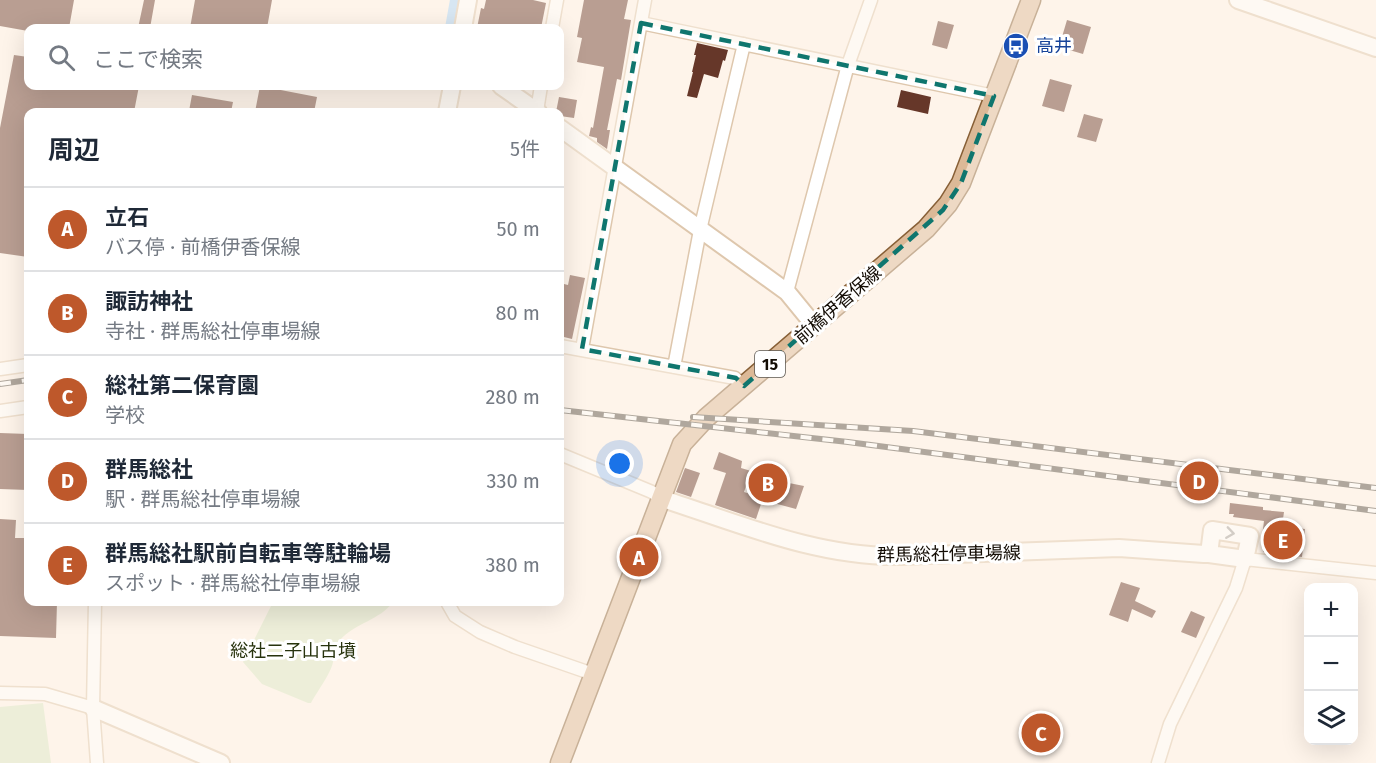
<!DOCTYPE html>
<html lang="ja">
<head>
<meta charset="utf-8">
<style>
	:root { --surface:#fff; --page:#f6f6f7; --text:#1f2937; --muted:#747a83; --line:#e0e1e3; --accent:#be582b }
	body { margin:0; font-family:"Fira Sans","Noto Sans JP",sans-serif; background:var(--page); color:var(--text) }
	.controls { position:absolute; right:18px; bottom:18px; display:grid; overflow:hidden; border-radius:12px; box-shadow:0 6px 24px #0002 }
	.controls button { width:54px; height:54px; display:grid; place-items:center; padding:0; border:0; border-bottom:2px solid var(--line); background:var(--surface); color:var(--text); font:30px sans-serif }
	.you { position:absolute; left:620px; top:464px; width:21px; height:21px; margin:-15px; border:4px solid #fff; border-radius:50%; background:#1a73e8; box-shadow:0 0 0 9px #1a73e833 }
	.badge { display:grid; place-items:center; width:39px; height:39px; border-radius:50%; background:var(--accent); color:#fff; font-size:20px; font-weight:700 }
	.pin { position:absolute; translate:-50% -50%; border:3px solid #fff; box-shadow:0 2px 6px #0006 }
	.list { margin:0; padding:0; list-style:none }
	h2 { display:flex; justify-content:space-between; align-items:center; height:78px; margin:0; padding:0 24px; font-size:26px }
	h2 small { font-size:20px; font-weight:400; color:var(--muted) }
	.list li { display:grid; grid-template-columns:39px 1fr auto; gap:18px; align-items:center; box-sizing:border-box; height:84px; padding:0 24px; border-top:2px solid var(--line) }
	.list b { display:block; font-size:22px; white-space:nowrap }
	.list p { margin:0; font-size:20px; white-space:nowrap; color:var(--muted) }
	.list em { font-size:20px; font-style:normal; color:var(--muted) }
	.icon { flex:none; width:33px; height:33px; fill:none; stroke:currentColor; stroke-width:2; stroke-linecap:round; stroke-linejoin:round }
	.map { position:relative; flex:none; width:1376px; height:763px; overflow:hidden }
	.search { position:absolute; background:var(--surface); box-shadow:0 6px 24px #0002; left:24px; top:24px; width:540px; height:66px; display:flex; align-items:center; gap:15px; box-sizing:border-box; padding:0 21px; border-radius:12px; color:var(--muted); font-size:22px }
	.panel { position:absolute; background:var(--surface); box-shadow:0 6px 24px #0002; left:24px; top:108px; width:540px; height:498px; border-radius:12px }
	.map>svg:first-child { display:block }
	.green { fill:#dae7c5 }
	.lines { fill:none; stroke-linecap:round; stroke-linejoin:round }
	.canal { stroke:#a9d6fc; stroke-width:12 }
	.building { fill:#663729 }
	.street-casing { stroke:#dec7ad; stroke-width:15 }
	.secondary-casing { stroke:#dec7ad; stroke-width:20 }
	.primary-casing { stroke:#875f36; stroke-width:21 }
	.street { stroke:#fff; stroke-width:12 }
	.secondary { stroke:#fff; stroke-width:16 }
	.primary { stroke:#dcb997; stroke-width:18 }
	.rail-casing { stroke:#524b42; stroke-width:6 }
	.rail { stroke:#fff; stroke-width:4; stroke-dasharray:11; stroke-linecap:butt }
	.oneway { stroke:#a19e9b }
	.marked { fill:none; stroke:#0f766e; stroke-width:4.5; stroke-dasharray:12 8; stroke-linejoin:round }
	.labels { text-anchor:middle; dominant-baseline:central; stroke-width:6; stroke-linejoin:round; paint-order:stroke }
	.shield { fill:#fff; stroke:#5a554f; stroke-width:1.5 }
	.shield-label { font-size:16px; font-weight:bold; fill:#130c04 }
	.transit-label { font-size:18px; fill:#164399; stroke:#fff; text-anchor:start }
	.street-label { font-size:18px; fill:#130c04; stroke:#fff }
	.park-label { font-size:18px; fill:#27330d; stroke:#fff }
</style>
</head>
<body>
<div class="map">
<svg width="1376" height="763" viewBox="0 0 1376 763">
	<rect width="100%" height="100%" fill="#fef4ea"/>
	<path class="green" d="M273 602H393C380 620 355 623 340 640 334 646 335 653 333 662 331 673 317 692 311 703H308L262 684 243 662Z
		M43 703 51 763H0V707Z"/>
	<g class="lines">
		<path class="canal" d="M451 28 456 0"/>
	</g>
	<path class="building" d="M0 0H74L69 28H28V31L0 26Z
		M144 0H155L150 28H138Z
		M195 0H272L267 28H190Z
		M486 0H533L546 3 541 28H477L481 8 484 9Z
		M584 0H628L624 19 631 20 621 80 617 79 607 130H610L607 149 597 142V138L589 136 591 127 593 128 604 67 577 62 582 38 577 37Z
		M1067 20 1091 27 1083 54 1059 47Z
		M938 21 954 25 947 49 932 45Z
		M697 43 728 50 725 61 723 60 718 78 704 74 697 98 687 96 693 72H692L696 55H694Z
		M14 55 28 57V86H139L134 112H28V257L0 253V128Z
		M1050 79 1072 85 1064 112 1042 106Z
		M260 86 317 97 314 112H255Z
		M901 90 931 97 928 114 897 107Z
		M192 95 233 102 231 112 189 111Z
		M559 97 577 100 574 118 560 116V112H556Z
		M1084 114 1103 119 1096 142 1077 137Z
		M570 275 585 278 572 339 560 336 562 307H560V283L568 285Z
		M0 433 28 434V490L0 489Z
		M719 452 742 461 741 468 751 471 744 492 763 498 756 519 715 505 726 473 713 469Z
		M685 468 700 473 691 497 676 492Z
		M774 480 804 486 796 509 766 501Z
		M1230 503 1263 507V510L1284 512 1282 526 1305 529 1302 557 1263 552 1264 545H1261L1264 521 1233 517 1234 514H1229Z
		M0 519 16 520 15 538H28V602H57L56 638 0 636Z
		M1121 582 1140 588 1135 601 1156 611 1152 618 1132 609 1128 622 1109 615Z
		M1191 611 1205 617 1196 638 1181 632Z"/>
	<g class="lines">
		<g class="street-casing">
			<path id="street" d="M641 23 994 96
				M552 28 557 0
				M537 111 541 86
				M787 292 848 65 871 0
				M560 346 735 378 744 386
				M582 349 645 0
				M674 367 700 230 744 44
				M0 369 28 365
				M0 411 28 407
				M560 454 652 492 660 498
				M95 602 93 708 97 763
				M447 602 455 616 480 632 515 647 593 674
				M0 693 45 694 93 708
				M1158 763 1170 724 1236 588 1245 559 1376 573"/>
		</g>
		<g class="secondary-casing">
			<path id="secondary" d="M1238 0 1376 48
				M463 28 468 0
				M501 86 538 112
				M447 112 452 86
				M560 128 787 292 814 325
				M660 498C738 523 818 558 901 556L1119 548 1204 554H1209L1245 559 1250 536 1212 530 1209 554
				M93 708 221 763"/>
		</g>
		<g class="primary-casing">
			<path id="primary" d="M560 763 682 444 706 418 926 229 948 204 961 183 1031 0"/>
		</g>
		<use href="#street" class="street"/>
		<use href="#secondary" class="secondary"/>
		<use href="#primary" class="primary"/>
		<g class="rail-casing">
			<path id="rail" d="M0 384 28 380
				M560 410 848 442 1376 511
				M693 417 913 431 1376 488"/>
		</g>
		<use href="#rail" class="rail"/>
	</g>
	<defs><path id="oneway-chevron" d="M-2-3.5L2.5 0L-2 3.5" fill="none" stroke-width="1.6" stroke-linecap="round" stroke-linejoin="round" transform="scale(1.5)"/></defs>
	<use class="oneway" href="#oneway-chevron" transform="translate(1230 533) rotate(8)"/>
	<path d="M0 0H1376V763H0ZM641 23 994 96 961 183 943 210 744 386 736 378 582 349Z" fill="#fef4ea" fill-opacity=".55" fill-rule="evenodd"/>
	<path class="marked" d="M641 23 994 96 961 183 943 210 744 386 736 378 582 349Z"/>
	<defs>
		<g id="bus-disc" transform="scale(1.35)"><circle r="9.5" fill="#1a4fb4" stroke="#fff"/><path d="M-5-6H5V4H4V6H2V4H-2V6H-4V4H-5ZM-3.5-4V0h7V-4ZM-3.5 1.2v1.5H-2V1.2ZM2 1.2v1.5H3.5V1.2Z" fill="#fff"/></g>
	</defs>
	<g fill-rule="evenodd">
		<use href="#bus-disc" x="1016" y="46"/>
	</g>
	<g class="labels">
		<rect class="shield" x="755" y="351" width="30" height="26" rx="4.5"/>
		<g class="shield-label">
			<text x="770" y="364">15</text>
		</g>
		<g class="transit-label">
			<text x="1036" y="46">高井</text>
		</g>
		<g class="street-label">
			<text transform="translate(838 305) rotate(-41)">前橋伊香保線</text>
			<text transform="translate(949 554) rotate(-1)">群馬総社停車場線</text>
		</g>
		<g class="park-label">
			<text x="293" y="651">総社二子山古墳</text>
		</g>
	</g>
</svg>
<div class="controls">
<button>+</button>
<button>−</button>
<button><svg class="icon" aria-label="layers" viewBox="0 0 24 24"><path d="M12 4l9 5-9 5-9-5zM3 14l9 5 9-5"/></svg></button>
</div>
<div class="you"></div>
<div class="pin badge" style="left:639px;top:557px">A</div>
<div class="pin badge" style="left:768px;top:483px">B</div>
<div class="pin badge" style="left:1041px;top:733px">C</div>
<div class="pin badge" style="left:1199px;top:481px">D</div>
<div class="pin badge" style="left:1283px;top:540px">E</div>
<div class="search"><svg class="icon" aria-label="search" viewBox="0 0 24 24"><circle cx="10" cy="10" r="6"/><path d="M15 15l6 6"/></svg>ここで検索</div>
<section class="panel">
<h2>周辺<small>5件</small></h2>
<ul class="list">
<li><span class="badge">A</span><div><b>立石</b><p>バス停 · 前橋伊香保線</p></div><em>50 m</em></li>
<li><span class="badge">B</span><div><b>諏訪神社</b><p>寺社 · 群馬総社停車場線</p></div><em>80 m</em></li>
<li><span class="badge">C</span><div><b>総社第二保育園</b><p>学校</p></div><em>280 m</em></li>
<li><span class="badge">D</span><div><b>群馬総社</b><p>駅 · 群馬総社停車場線</p></div><em>330 m</em></li>
<li><span class="badge">E</span><div><b>群馬総社駅前自転車等駐輪場</b><p>スポット · 群馬総社停車場線</p></div><em>380 m</em></li>
</ul>
</section>
</div>
</body>
</html>
